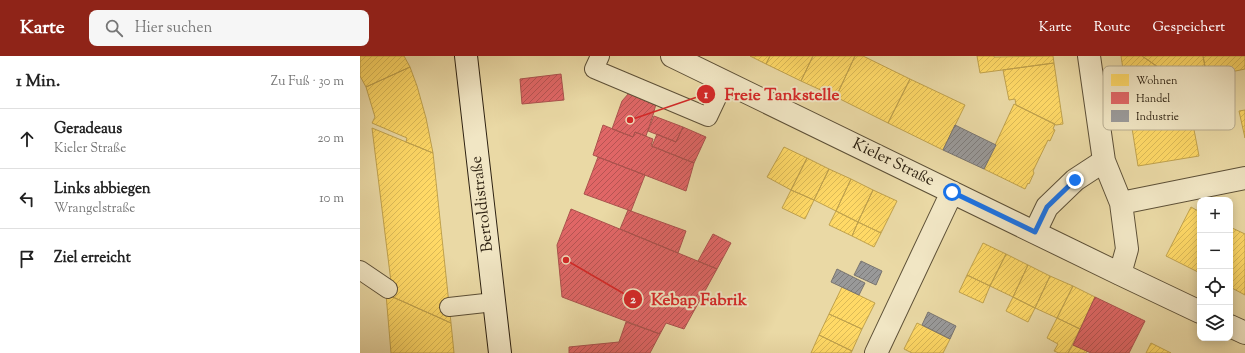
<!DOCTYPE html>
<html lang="de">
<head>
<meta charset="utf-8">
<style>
	:root { --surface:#fff; --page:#f6f6f6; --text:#222; --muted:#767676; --line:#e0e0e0; --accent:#8f2418 }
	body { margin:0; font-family:"Sorts Mill Goudy",serif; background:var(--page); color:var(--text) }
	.controls { position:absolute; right:12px; bottom:12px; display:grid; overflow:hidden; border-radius:8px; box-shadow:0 2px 10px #0003 }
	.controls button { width:36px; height:36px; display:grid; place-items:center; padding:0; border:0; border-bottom:1px solid var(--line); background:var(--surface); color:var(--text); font:20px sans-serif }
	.stop { position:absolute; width:12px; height:12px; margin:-9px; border:3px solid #1a73e8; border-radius:50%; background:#fff }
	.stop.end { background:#1a73e8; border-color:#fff; box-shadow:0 1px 4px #0008 }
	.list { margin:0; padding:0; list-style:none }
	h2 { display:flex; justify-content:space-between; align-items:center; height:52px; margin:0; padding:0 16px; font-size:17px }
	h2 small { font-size:13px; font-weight:400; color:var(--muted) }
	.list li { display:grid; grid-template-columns:26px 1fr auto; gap:12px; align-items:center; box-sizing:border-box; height:60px; padding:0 16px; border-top:1px solid var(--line) }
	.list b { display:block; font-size:15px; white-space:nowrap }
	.list p { margin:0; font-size:13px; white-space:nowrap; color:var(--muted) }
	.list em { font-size:13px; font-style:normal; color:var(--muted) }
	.icon { flex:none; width:22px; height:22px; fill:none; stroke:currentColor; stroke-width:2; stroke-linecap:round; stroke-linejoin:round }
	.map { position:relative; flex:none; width:885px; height:297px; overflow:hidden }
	header { display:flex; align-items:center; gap:24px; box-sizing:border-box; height:56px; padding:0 20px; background:var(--accent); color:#fff }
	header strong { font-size:19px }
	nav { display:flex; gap:22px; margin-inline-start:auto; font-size:14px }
	.search { width:280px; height:36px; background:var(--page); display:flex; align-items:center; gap:10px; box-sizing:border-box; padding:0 14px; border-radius:8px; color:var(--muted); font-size:15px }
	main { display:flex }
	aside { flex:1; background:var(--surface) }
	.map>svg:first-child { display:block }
	.homes { fill:url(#homes-hatch); stroke:#c0a24d }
	.shops { fill:url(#shops-hatch); stroke:#ab524d }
	.industry { fill:url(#industry-hatch); stroke:#797570 }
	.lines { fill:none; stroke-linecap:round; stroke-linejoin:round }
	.lane-casing { stroke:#5d5037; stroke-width:20 }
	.street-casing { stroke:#5d5037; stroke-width:24 }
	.secondary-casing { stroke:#2e2212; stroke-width:24 }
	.lane { stroke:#f1e6c4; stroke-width:18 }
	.street { stroke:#f1e6c4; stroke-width:22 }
	.secondary { stroke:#f1e6c4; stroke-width:22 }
	.route { stroke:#1a73e8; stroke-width:5 }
	.labels { text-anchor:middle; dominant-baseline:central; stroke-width:4; stroke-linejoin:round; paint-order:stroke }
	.street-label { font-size:16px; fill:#2e2212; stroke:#f1e6c4 }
	.key { fill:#f1e6c4; stroke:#b6ab8f; stroke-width:1 }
	.key-label { font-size:11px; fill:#2e2212 }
	.leader { fill:none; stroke:#d62828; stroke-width:1.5 }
	.callout-dot { fill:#d62828; stroke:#f1e6c4; stroke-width:1.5 }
	.mark-label { font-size:12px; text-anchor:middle; font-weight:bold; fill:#fff }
	.callout-label { font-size:17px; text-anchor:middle; font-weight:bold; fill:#d62828; stroke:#f1e6c4; stroke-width:4; stroke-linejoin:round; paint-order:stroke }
</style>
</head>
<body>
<header>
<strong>Karte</strong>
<div class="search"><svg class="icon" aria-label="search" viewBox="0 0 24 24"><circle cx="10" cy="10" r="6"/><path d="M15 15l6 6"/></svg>Hier suchen</div>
<nav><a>Karte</a><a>Route</a><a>Gespeichert</a></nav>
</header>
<main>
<aside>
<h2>1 Min.<small>Zu Fuß · 30 m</small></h2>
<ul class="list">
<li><svg class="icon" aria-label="ahead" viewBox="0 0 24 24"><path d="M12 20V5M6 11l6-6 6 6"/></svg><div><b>Geradeaus</b><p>Kieler Straße</p></div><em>20 m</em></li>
<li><svg class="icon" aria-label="left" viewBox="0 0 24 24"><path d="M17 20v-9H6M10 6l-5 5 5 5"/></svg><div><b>Links abbiegen</b><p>Wrangelstraße</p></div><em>10 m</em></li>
<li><svg class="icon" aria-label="arrive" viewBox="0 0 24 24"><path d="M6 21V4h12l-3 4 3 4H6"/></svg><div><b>Ziel erreicht</b></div></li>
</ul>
</aside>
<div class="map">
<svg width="885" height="297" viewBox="0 0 885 297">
	<defs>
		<pattern id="homes-hatch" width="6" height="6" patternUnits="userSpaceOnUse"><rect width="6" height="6" fill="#ffd966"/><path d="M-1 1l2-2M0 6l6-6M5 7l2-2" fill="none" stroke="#dbba57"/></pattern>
		<pattern id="shops-hatch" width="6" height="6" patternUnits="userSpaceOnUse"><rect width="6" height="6" fill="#e06666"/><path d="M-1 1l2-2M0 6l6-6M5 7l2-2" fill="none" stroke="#b65453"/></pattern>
		<pattern id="industry-hatch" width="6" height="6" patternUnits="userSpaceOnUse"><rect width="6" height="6" fill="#999"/><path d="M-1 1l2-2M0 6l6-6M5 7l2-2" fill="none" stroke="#7d7c7b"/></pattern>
	</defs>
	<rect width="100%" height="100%" fill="#ead9a5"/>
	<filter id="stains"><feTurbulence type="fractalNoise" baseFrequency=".005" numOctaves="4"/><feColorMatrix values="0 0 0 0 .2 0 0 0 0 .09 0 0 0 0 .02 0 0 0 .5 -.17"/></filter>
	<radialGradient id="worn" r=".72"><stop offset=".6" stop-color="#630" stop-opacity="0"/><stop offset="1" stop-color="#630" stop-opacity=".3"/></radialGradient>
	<path class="homes" d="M0 0H44L50 11 6 31 0 20Z
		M390 0H410L406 8Z
		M410 0H453L441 25 406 8Z
		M453 0H495L476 41 441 25Z
		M495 0H503L550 23 528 67 476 41Z
		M617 0H634V1L693 0 694 7 620 17Z
		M761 0H782L808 18 817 65 772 72Z
		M782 0H843L847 21 827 25 824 14 808 18Z
		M843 0H885V13L847 21Z
		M694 7 703 68 696 69 656 49 655 43 649 44 643 14Z
		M50 11 57 30 66 62 73 97 46 86 47 82 12 67 15 61 6 31Z
		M550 23 605 49 583 94 528 67Z
		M654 48 695 68 693 73 695 74 690 85 688 84 673 115 674 117 669 128 668 127 665 133 624 113Z
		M885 54V82L879 55Z
		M832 63 839 100 778 110 772 72Z
		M12 72 73 97 91 267 26 238 31 226Z
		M424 91 447 102 431 134 407 121Z
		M447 102 469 113 454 144 431 134Z
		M469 113 491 123 476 155 454 144Z
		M491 123 513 134 498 166 476 155Z
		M431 134 454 144 445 163 422 152Z
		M513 134 537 145 521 177 498 166Z
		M831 151 840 156V217L806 200Z
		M476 155 498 166 492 180 469 169Z
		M498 166 521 177 514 191 492 180Z
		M870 171 885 178V239L870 231Z
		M623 187 646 198 630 230 607 219Z
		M646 198 668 209 653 241 630 230Z
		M668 209 690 220 675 252 653 241Z
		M607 219 630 230 623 247 599 236Z
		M690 220 713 230 697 262 675 252Z
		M713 230 735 241 720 273 697 262Z
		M482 231 515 247 502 273 469 258Z
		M26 238 91 267 94 297H31Z
		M653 241 675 252 668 266 646 255Z
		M469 258 502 273 492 295 459 279Z
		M697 262 720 273 708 297H699L694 295 698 288 687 282Z
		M557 267 590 283 583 297H552L544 293Z
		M459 279 492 295 491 297H451Z
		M791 287 811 297H786Z
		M713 289 727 295 726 297H708Z"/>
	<path class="shops" d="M201 18 204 44 162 48 160 23Z
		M269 37 296 48 293 59 286 80 275 76 273 81 252 73 262 45Z
		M294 60 323 71 316 86 288 75Z
		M243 69 273 81 275 76 293 83 291 90 334 107 326 135 233 99Z
		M323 71 346 81 334 107 292 90 297 78 316 86Z
		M238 101 285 119 271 155 224 138Z
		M211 153 357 213 324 273 306 267 300 278 202 241 197 189Z
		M268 154 326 175 318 197 260 173Z
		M353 178 371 187 357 213 338 205Z
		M735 241 785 265 769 297H731L713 289Z
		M266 266 300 278 290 297H209V291L259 286Z"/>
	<path class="industry" d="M595 69 636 89 624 113 583 94Z
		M501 205 522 215 516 229 494 219Z
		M477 213 505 227 499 239 471 226Z
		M568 256 596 270 590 283 562 269Z"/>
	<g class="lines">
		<g class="lane-casing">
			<path id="lane" d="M240 0 234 13 348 61 365 25
				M0 214 28 233
				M89 251 134 246"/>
		</g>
		<g class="street-casing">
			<path id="street" d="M312 0 760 218 840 256
				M729 0 744 105 761 147 767 193 760 218
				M761 147 885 122
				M675 176 687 151 715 124 744 105
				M870 270 885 277
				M516 297 592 136"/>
		</g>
		<g class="secondary-casing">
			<path id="secondary" d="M106 0 140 297"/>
		</g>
		<use href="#lane" class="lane"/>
		<use href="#street" class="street"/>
		<use href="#secondary" class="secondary"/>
	</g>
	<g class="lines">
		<path class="route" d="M592 136 675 176 687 151 715 124"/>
	</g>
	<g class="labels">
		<g class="street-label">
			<text transform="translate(533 107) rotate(26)">Kieler Straße</text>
			<text transform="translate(123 148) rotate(-97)">Bertoldistraße</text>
		</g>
	</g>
	<rect x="743" y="10" width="132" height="64" rx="6" class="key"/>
	<rect x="751" y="18" width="18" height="12" fill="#ffd966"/>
	<rect x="751" y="36" width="18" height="12" fill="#e06666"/>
	<rect x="751" y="54" width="18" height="12" fill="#999"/>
	<g class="key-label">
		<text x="776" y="28">Wohnen</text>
		<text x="776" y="46">Handel</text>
		<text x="776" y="64">Industrie</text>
	</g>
	<path class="leader" d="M270 64L346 38M206 204L273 243"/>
	<g class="callout-dot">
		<circle cx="270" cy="64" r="4"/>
		<circle cx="206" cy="204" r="4"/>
		<circle cx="346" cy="38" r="10"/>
		<circle cx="273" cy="243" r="10"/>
	</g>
	<g class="mark-label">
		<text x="346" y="42">1</text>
		<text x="273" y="247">2</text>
	</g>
	<g class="callout-label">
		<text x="422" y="44">Freie Tankstelle</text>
		<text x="339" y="249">Kebap Fabrik</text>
	</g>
	<rect width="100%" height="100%" filter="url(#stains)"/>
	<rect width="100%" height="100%" fill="url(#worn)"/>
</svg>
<div class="controls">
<button>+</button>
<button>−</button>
<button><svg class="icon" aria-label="locate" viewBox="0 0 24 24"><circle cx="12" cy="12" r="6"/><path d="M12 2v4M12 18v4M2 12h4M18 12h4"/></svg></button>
<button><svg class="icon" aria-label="layers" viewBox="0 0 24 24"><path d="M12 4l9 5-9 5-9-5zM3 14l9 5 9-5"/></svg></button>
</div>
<div class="stop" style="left:592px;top:136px"></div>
<div class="stop end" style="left:715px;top:124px"></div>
</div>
</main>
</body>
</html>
